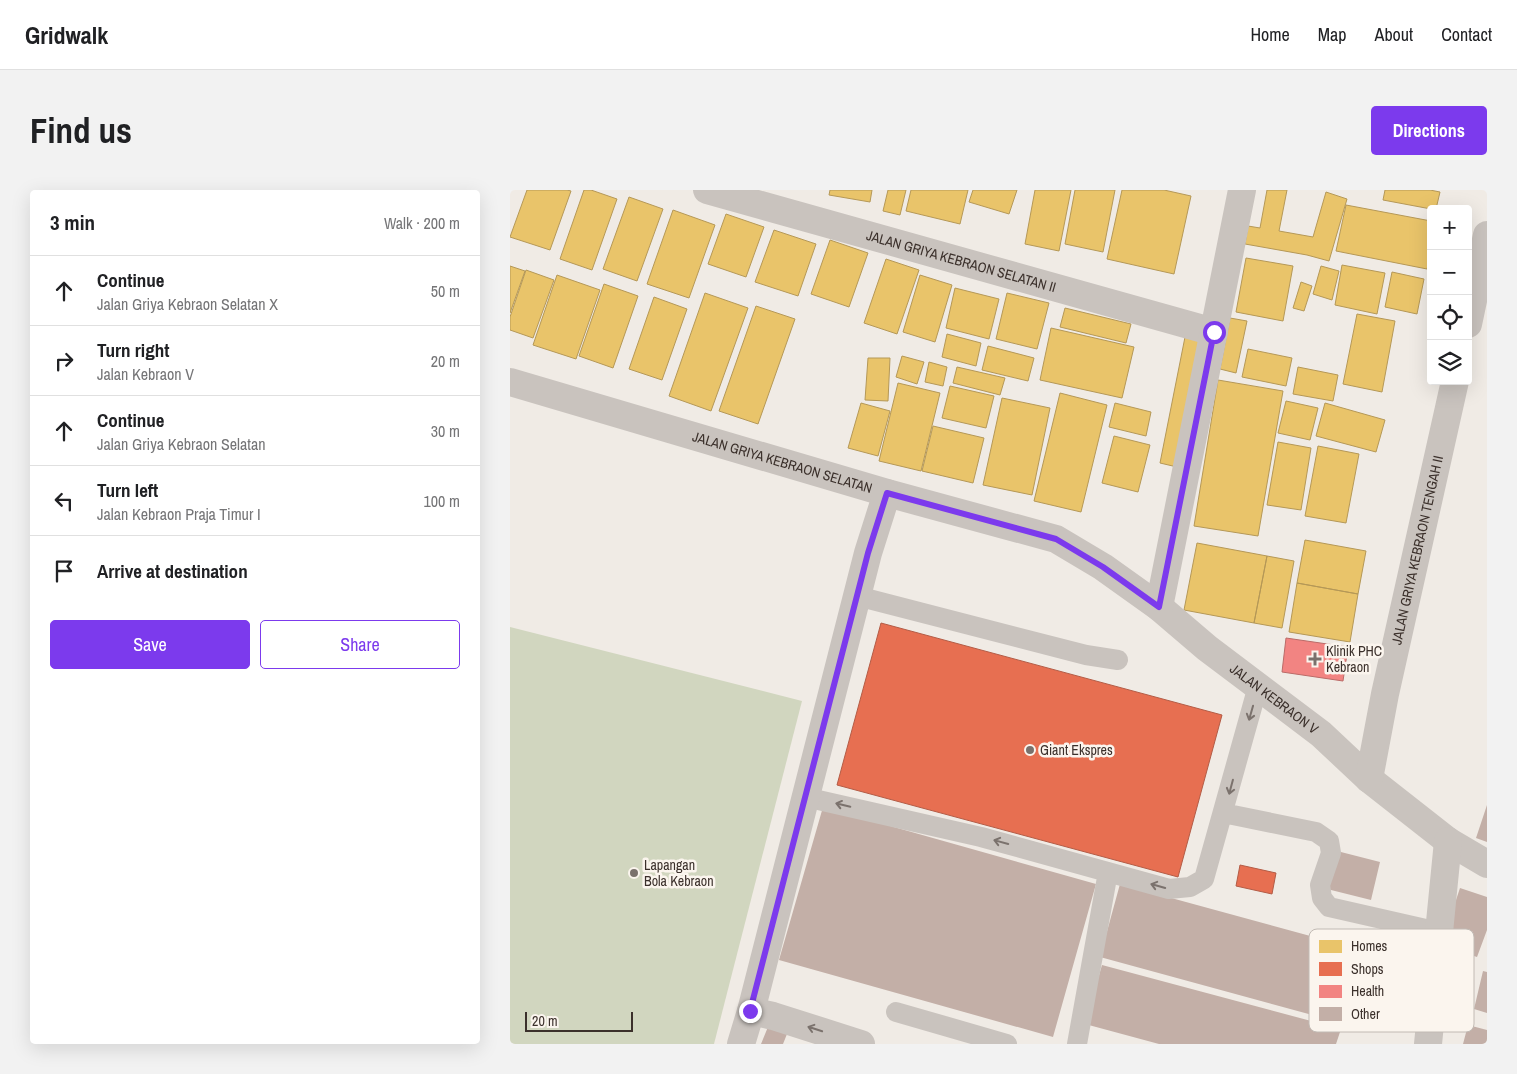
<!DOCTYPE html>
<html lang="en">
<head>
<meta charset="utf-8">
<style>
	:root { --surface:#fff; --page:#f2f2f2; --text:#202124; --muted:#757577; --line:#e0e0e0; --accent:#7c3aed }
	body { margin:0; font-family:"Archivo Narrow",sans-serif; background:var(--page); color:var(--text) }
	.controls { position:absolute; right:15px; top:15px; display:grid; overflow:hidden; border-radius:5px; box-shadow:0 5px 20px #0002 }
	.controls button { width:45px; height:45px; display:grid; place-items:center; padding:0; border:0; border-bottom:1px solid var(--line); background:var(--surface); color:var(--text); font:25px sans-serif }
	.scale { position:absolute; left:15px; bottom:12px; width:108px; box-sizing:border-box; padding-left:5px; border:2px solid #3b302b; border-top:0; font-size:14px; line-height:18px; white-space:nowrap; color:#3b302b; -webkit-text-stroke:4px #fbf5ee; paint-order:stroke }
	.stop { position:absolute; width:15px; height:15px; margin:-11px; border:4px solid #7c3aed; border-radius:50%; background:#fff }
	.stop.end { background:#7c3aed; border-color:#fff; box-shadow:0 1px 5px #0008 }
	.list { margin:0; padding:0; list-style:none }
	h2 { display:flex; justify-content:space-between; align-items:center; height:65px; margin:0; padding:0 20px; font-size:21px }
	h2 small { font-size:16px; font-weight:400; color:var(--muted) }
	.list li { display:grid; grid-template-columns:32px 1fr auto; gap:15px; align-items:center; box-sizing:border-box; height:70px; padding:0 20px; border-top:1px solid var(--line) }
	.list b { display:block; font-size:19px; white-space:nowrap }
	.list p { margin:0; font-size:16px; white-space:nowrap; color:var(--muted) }
	.list em { font-size:16px; font-style:normal; color:var(--muted) }
	.actions { display:flex; gap:10px; padding:15px 20px }
	.actions a { flex:1; padding:11px 0; border:1px solid var(--accent); border-radius:5px; text-align:center; font-size:18px; color:var(--accent) }
	.actions .main { background:var(--accent); color:#fff }
	.icon { flex:none; width:28px; height:28px; fill:none; stroke:currentColor; stroke-width:2; stroke-linecap:round; stroke-linejoin:round }
	.map { position:relative; flex:none; width:977px; height:854px; overflow:hidden; border-radius:5px }
	header { display:flex; align-items:center; gap:30px; box-sizing:border-box; height:70px; padding:0 25px; background:var(--surface); border-bottom:1px solid var(--line) }
	header strong { font-size:24px }
	nav { display:flex; gap:28px; margin-inline-start:auto; font-size:18px }
	.intro { display:flex; align-items:center; justify-content:space-between; box-sizing:border-box; height:120px; padding:0 30px }
	h1 { margin:0; font-size:35px }
	.button { padding:12px 22px; border-radius:5px; background:var(--accent); color:#fff; font-size:18px; font-weight:700 }
	main { display:flex; gap:30px; padding:0 30px }
	aside { flex:1; background:var(--surface); border-radius:5px; box-shadow:0 5px 20px #0002 }
	.map>svg:first-child { display:block }
	.green { fill:#d1d6bf }
	.homes { fill:#e9c46a; stroke:#b59857 }
	.shops { fill:#e76f51; stroke:#b35c46 }
	.health { fill:#f28482; stroke:#bb6b68 }
	.building { fill:#c3afa7 }
	.lines { fill:none; stroke-linecap:round; stroke-linejoin:round }
	.lane { stroke:#c9c3be; stroke-width:20 }
	.street { stroke:#c9c3be; stroke-width:28 }
	.oneway { stroke:#7b726d }
	.route { stroke:#7c3aed; stroke-width:6 }
	.poi-dot { fill:#7a716c; stroke:#fbf5ee; stroke-width:2 }
	.labels { text-anchor:middle; dominant-baseline:central; stroke-width:5; stroke-linejoin:round; paint-order:stroke }
	.street-label { font-size:14px; fill:#3b302b; stroke:#fbf5ee }
	.poi-label { font-size:14px; fill:#3b302b; stroke:#fbf5ee; text-anchor:start }
	.key { fill:#fbf5ee; stroke:#c1bab4; stroke-width:1 }
	.key-label { font-size:14px; fill:#3b302b }
</style>
</head>
<body>
<header>
<strong>Gridwalk</strong>
<nav><a>Home</a><a>Map</a><a>About</a><a>Contact</a></nav>
</header>
<div class="intro"><h1>Find us</h1><a class="button">Directions</a></div>
<main>
<aside>
<h2>3 min<small>Walk · 200 m</small></h2>
<ul class="list">
<li><svg class="icon" aria-label="ahead" viewBox="0 0 24 24"><path d="M12 20V5M6 11l6-6 6 6"/></svg><div><b>Continue</b><p>Jalan Griya Kebraon Selatan X</p></div><em>50 m</em></li>
<li><svg class="icon" aria-label="right" viewBox="0 0 24 24"><path d="M7 20v-9h11M14 6l5 5-5 5"/></svg><div><b>Turn right</b><p>Jalan Kebraon V</p></div><em>20 m</em></li>
<li><svg class="icon" aria-label="ahead" viewBox="0 0 24 24"><path d="M12 20V5M6 11l6-6 6 6"/></svg><div><b>Continue</b><p>Jalan Griya Kebraon Selatan</p></div><em>30 m</em></li>
<li><svg class="icon" aria-label="left" viewBox="0 0 24 24"><path d="M17 20v-9H6M10 6l-5 5 5 5"/></svg><div><b>Turn left</b><p>Jalan Kebraon Praja Timur I</p></div><em>100 m</em></li>
<li><svg class="icon" aria-label="arrive" viewBox="0 0 24 24"><path d="M6 21V4h12l-3 4 3 4H6"/></svg><div><b>Arrive at destination</b></div></li>
</ul>
<div class="actions"><a class="main">Save</a><a>Share</a></div>
</aside>
<div class="map">
<svg width="977" height="854" viewBox="0 0 977 854">
	<rect width="100%" height="100%" fill="#f0ebe5"/>
	<path class="green" d="M0 437 292 511 204 854H0Z"/>
	<path class="homes" d="M17 0H57L61 1 40 60 0 47Z
		M74 0H81L107 9 82 80 50 69Z
		M320 0H362L360 12 319 5Z
		M378 0H396L390 25 373 21Z
		M401 0H458L450 34 396 21Z
		M463 0H507L499 24 459 12Z
		M525 0H561L549 61 515 54Z
		M565 0H605L593 62 555 54Z
		M612 0H654L681 6 664 84 597 69Z
		M757 0H777L769 41 803 47 816 2 837 9 819 71 797 65 735 54 738 36 750 38Z
		M875 0H920L930 2 926 19H921L873 10Z
		M119 7 153 19 127 91 93 79Z
		M836 15 921 31V63L917 79 826 61Z
		M163 20 205 35 179 108 137 94Z
		M216 24 254 37 236 87 198 74Z
		M264 40 306 54 288 106 245 92Z
		M320 50 358 63 339 117 301 104Z
		M736 68 783 76 773 131 726 122Z
		M376 69 409 80 387 144 354 133Z
		M832 75 875 83 867 124 825 115Z
		M0 76 15 81 0 123Z
		M811 76 829 81 822 110 803 104Z
		M16 80 44 90 23 148 0 140V127Z
		M882 82 914 89 907 124 875 117Z
		M47 85 90 100 66 169 23 155Z
		M410 85 442 95 425 152 393 142Z
		M791 92 802 96 794 121 783 118Z
		M94 94 128 106 103 178 69 166Z
		M445 98 489 109 479 149 436 138Z
		M195 103 238 118 201 221 159 206Z
		M497 103 539 113 527 159 486 149Z
		M144 107 177 119 152 190 119 179Z
		M246 116 285 129 248 234 209 221Z
		M555 118 621 134 616 153 550 137Z
		M847 124 885 131 872 202 833 194Z
		M720 128 737 131 726 183 710 179Z
		M541 138 624 157 612 208 530 190Z
		M676 142 692 145 667 277 650 273Z
		M437 144 471 153 466 176 432 167Z
		M478 156 524 168 518 191 472 180Z
		M738 159 782 168 776 196 732 187Z
		M392 166 414 172 407 194 386 187Z
		M358 168H380L378 211 355 210Z
		M419 172 437 177 433 196 415 192Z
		M447 177 495 188 490 205 443 193Z
		M788 177 828 185 823 211 783 204Z
		M708 190 773 201 748 346 684 336Z
		M388 193 430 203 411 281 369 271Z
		M440 196 484 206 476 238 432 228Z
		M550 203 597 215 571 322 524 311Z
		M492 208 540 218 522 305 473 295Z
		M776 211 808 218 800 250 768 243Z
		M351 213 380 221 368 266 338 258Z
		M605 213 641 222 636 246 599 237Z
		M815 213 875 230 866 262 806 246Z
		M423 236 474 248 463 293 412 281Z
		M604 246 640 255 628 302 592 293Z
		M768 252 801 258 791 320 757 315Z
		M808 256 849 264 836 333 795 326Z
		M795 350 856 361 848 404 787 393Z
		M687 353 757 366 744 433 674 420Z
		M757 366 784 371 772 438 744 433Z
		M787 393 848 404 840 452 779 442Z"/>
	<path class="shops" d="M371 433 712 525 668 687 327 595Z
		M730 675 766 683 762 704 726 696Z"/>
	<path class="health" d="M776 448 838 457 833 491 772 482Z"/>
	<path class="building" d="M977 615V652L966 648Z
		M313 617 586 694 543 847 269 770Z
		M827 661 870 672 861 710 817 699Z
		M610 694 848 759 828 832 590 767Z
		M950 698 977 707V740L967 767 931 755Z
		M592 775 831 839 826 854H649L575 834Z
		M973 781 977 782V823L964 819Z
		M260 832 279 839 273 854H251Z
		M958 835 977 840V854H953Z"/>
	<g class="lines">
		<path class="lane" d="M347 406 576 465 608 470
			M295 607 471 647 659 699 680 697 694 689 748 496
			M713 623 806 642 819 651 821 663 810 695 812 708 819 717 929 742
			M386 822 497 854
			M567 854 598 682"/>
		<g class="street">
			<path id="s1" d="M197 0 704 142"/>
			<path d="M958 134 977 45"/>
			<path id="s2" d="M0 192 377 303 546 349 593 377 649 417 697 458 811 544 859 589 938 651 977 674"/>
			<path d="M649 417 732 0"/>
			<path id="s3" d="M859 589 875 504 945 191"/>
			<path d="M241 821 263 826 351 854"/>
			<path d="M231 854 241 821 358 363 377 303"/>
			<path d="M918 854 938 651"/>
		</g>
	</g>
	<defs><path id="oneway-shaft" d="M-6 0H5M1.5-3L5.5 0L1.5 3" fill="none" stroke-width="1.6" stroke-linecap="round" stroke-linejoin="round" transform="scale(1.25)"/></defs>
	<g class="oneway">
		<use href="#oneway-shaft" transform="translate(741 523) rotate(106)"/>
		<use href="#oneway-shaft" transform="translate(721 597) rotate(105)"/>
		<use href="#oneway-shaft" transform="translate(333 615) rotate(-167)"/>
		<use href="#oneway-shaft" transform="translate(491 652) rotate(-165)"/>
		<use href="#oneway-shaft" transform="translate(648 696) rotate(-164)"/>
		<use href="#oneway-shaft" transform="translate(305 839) rotate(-162)"/>
	</g>
	<g class="lines">
		<path class="route" d="M240 821 358 363 377 303 546 349 593 377 649 417 704 142"/>
	</g>
	<g class="poi-dot">
		<path d="M802.5 461.5h5v5h5v5h-5v5h-5v-5h-5v-5h5z"/>
		<circle cx="520" cy="560" r="5"/>
		<circle cx="124" cy="683" r="5"/>
	</g>
	<g class="labels">
		<g class="street-label">
			<text stroke="none"><textPath href="#s1" startOffset="264">JALAN GRIYA KEBRAON SELATAN II</textPath></text>
			<text stroke="none"><textPath href="#s2" startOffset="284">JALAN GRIYA KEBRAON SELATAN</textPath></text>
			<text stroke="none"><textPath href="#s3" startOffset="234">JALAN GRIYA KEBRAON TENGAH II</textPath></text>
			<text stroke="none"><textPath href="#s2" startOffset="839">JALAN KEBRAON V</textPath></text>
		</g>
		<g class="poi-label">
			<text x="816" y="461">Klinik PHC<tspan x="816" dy="16">Kebraon</tspan></text>
			<text x="530" y="560">Giant Ekspres</text>
			<text x="134" y="675">Lapangan<tspan x="134" dy="16">Bola Kebraon</tspan></text>
		</g>
	</g>
	<rect x="799" y="739" width="165" height="103" rx="8" class="key"/>
	<rect x="809" y="750" width="23" height="13" fill="#e9c46a"/>
	<rect x="809" y="772" width="23" height="14" fill="#e76f51"/>
	<rect x="809" y="795" width="23" height="13" fill="#f28482"/>
	<rect x="809" y="817" width="23" height="14" fill="#c3afa7"/>
	<g class="key-label">
		<text x="841" y="761">Homes</text>
		<text x="841" y="784">Shops</text>
		<text x="841" y="806">Health</text>
		<text x="841" y="829">Other</text>
	</g>
</svg>
<div class="controls">
<button>+</button>
<button>−</button>
<button><svg class="icon" aria-label="locate" viewBox="0 0 24 24"><circle cx="12" cy="12" r="6"/><path d="M12 2v4M12 18v4M2 12h4M18 12h4"/></svg></button>
<button><svg class="icon" aria-label="layers" viewBox="0 0 24 24"><path d="M12 4l9 5-9 5-9-5zM3 14l9 5 9-5"/></svg></button>
</div>
<div class="scale">20 m</div>
<div class="stop" style="left:704px;top:142px"></div>
<div class="stop end" style="left:240px;top:821px"></div>
</div>
</main>
</body>
</html>
